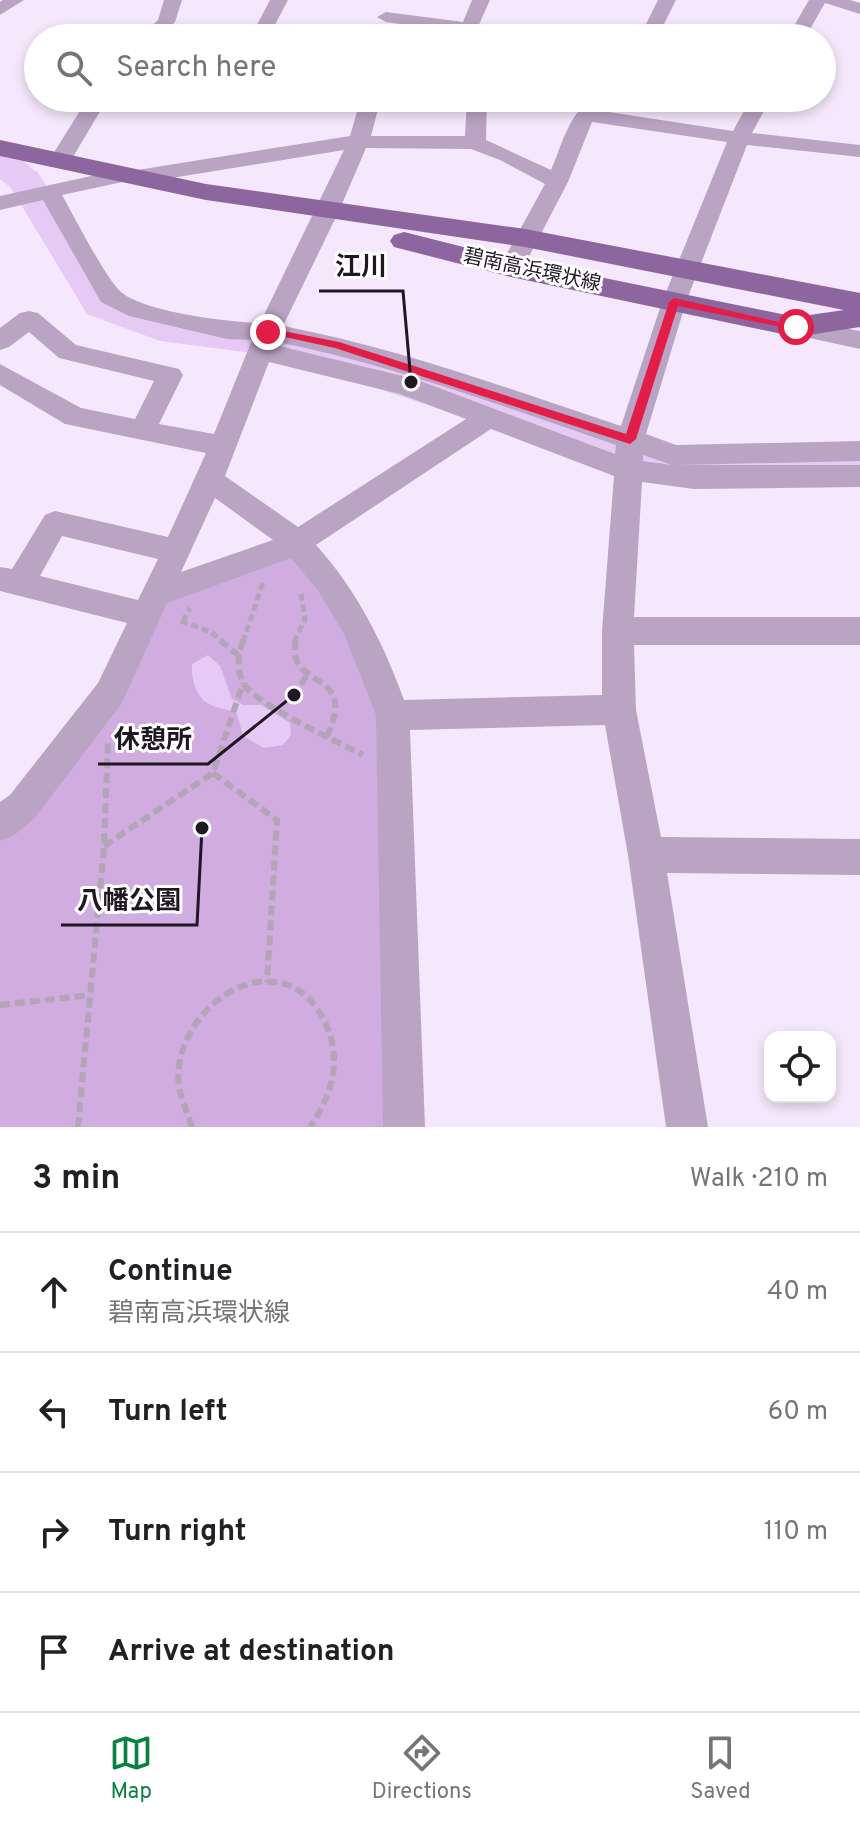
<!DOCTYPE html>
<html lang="en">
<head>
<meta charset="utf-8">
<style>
	:root { --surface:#fff; --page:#f6f6f6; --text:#202124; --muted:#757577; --line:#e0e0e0; --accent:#0b8043 }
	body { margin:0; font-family:Overpass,"Noto Sans JP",sans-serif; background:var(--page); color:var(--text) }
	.controls { position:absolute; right:24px; bottom:24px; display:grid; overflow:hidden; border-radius:16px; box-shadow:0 4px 12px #0003 }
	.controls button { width:72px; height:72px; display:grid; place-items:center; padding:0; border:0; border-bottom:2px solid var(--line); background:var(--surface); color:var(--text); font:40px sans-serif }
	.stop { position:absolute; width:24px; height:24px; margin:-18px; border:6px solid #e11d48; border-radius:50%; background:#fff }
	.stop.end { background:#e11d48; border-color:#fff; box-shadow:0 2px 8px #0008 }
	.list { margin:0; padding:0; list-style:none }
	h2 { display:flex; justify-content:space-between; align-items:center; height:104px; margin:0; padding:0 32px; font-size:34px }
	h2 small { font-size:26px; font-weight:400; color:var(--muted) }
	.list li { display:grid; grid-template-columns:52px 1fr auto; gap:24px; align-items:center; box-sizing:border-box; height:120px; padding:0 32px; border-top:2px solid var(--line) }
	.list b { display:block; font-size:30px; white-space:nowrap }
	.list p { margin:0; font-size:26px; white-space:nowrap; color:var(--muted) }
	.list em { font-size:26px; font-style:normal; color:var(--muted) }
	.icon { flex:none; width:44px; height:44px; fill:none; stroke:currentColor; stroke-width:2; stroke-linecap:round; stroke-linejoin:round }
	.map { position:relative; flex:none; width:860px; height:1127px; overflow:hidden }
	.search { position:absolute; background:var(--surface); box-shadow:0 4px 12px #0003; left:24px; right:24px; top:24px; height:88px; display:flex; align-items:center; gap:20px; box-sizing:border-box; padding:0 28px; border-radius:44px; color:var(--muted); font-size:30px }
	.sheet { height:584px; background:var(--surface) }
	nav { display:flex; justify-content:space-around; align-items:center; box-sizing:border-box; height:112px; border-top:2px solid var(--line); background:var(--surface); font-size:22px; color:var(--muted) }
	nav a { display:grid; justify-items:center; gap:4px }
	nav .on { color:var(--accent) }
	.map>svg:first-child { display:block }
	.green { fill:#d0ace1 }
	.water { fill:#e7c9f6 }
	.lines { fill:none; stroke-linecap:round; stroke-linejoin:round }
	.river { fill:#e7c9f6; fill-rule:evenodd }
	.path-far2 { stroke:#b1a5b6; stroke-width:3; stroke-dasharray:6 3; stroke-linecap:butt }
	.path-far1 { stroke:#b1a5b6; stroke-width:5; stroke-dasharray:7 4; stroke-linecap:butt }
	.path { stroke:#b1a5b6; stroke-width:6; stroke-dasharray:10 5; stroke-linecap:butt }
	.minor { fill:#baa4c4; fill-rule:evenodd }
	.major { fill:#8d669f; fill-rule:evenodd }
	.route { fill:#e11d48 }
	.labels { text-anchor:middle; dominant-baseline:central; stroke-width:6; stroke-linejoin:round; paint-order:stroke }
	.far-street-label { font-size:20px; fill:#1f1722; stroke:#fff }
	.leader { fill:none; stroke:#1f1722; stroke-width:3 }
	.callout-dot { fill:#1f1722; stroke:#fff; stroke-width:3 }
	.callout-label { font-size:26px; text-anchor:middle; font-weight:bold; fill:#1f1722; stroke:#fff; stroke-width:6; stroke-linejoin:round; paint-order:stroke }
</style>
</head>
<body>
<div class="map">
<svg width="860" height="1127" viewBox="0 0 860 1127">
	<rect width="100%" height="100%" fill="#f6e8fc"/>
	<path class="green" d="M294 553 343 619 385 715 392 1127H0V841L165 596Z"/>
	<path class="water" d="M208 655 220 666 232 699 243 705H261L290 723 291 735 283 745 264 748 243 736 237 714C226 707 221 710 211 705 196 699 191 678 192 664Z"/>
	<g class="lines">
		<path class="river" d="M0 150 13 153 38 173 115 294 179 317 284 328 642 441 686 450 860 446V482L686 486 624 470 282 357 160 341 87 314 11 188 0 179Z"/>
		<path class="path-far2" d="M491 32 533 38
			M521 36 527 28"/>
		<path class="path-far1" d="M181 621 211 632 222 642
			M183 621 190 608
			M243 642 263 582
			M294 642 305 619 301 594"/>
		<path class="path" d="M220 640 238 655
			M243 640C239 652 236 670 243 683 255 704 338 742 363 755
			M296 640C284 691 360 667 327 736
			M301 685 306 676
			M213 773 277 820 267 982
			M104 846 213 773 243 683
			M0 1005 90 995
			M78 1127 104 846 108 742
			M192 1127C188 1114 181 1099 179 1086 171 1032 231 965 288 985 304 991 315 1004 323 1018 343 1057 334 1092 310 1127"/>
		<path class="minor" d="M3 0H24L0 15V2Z
			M164 0H182L175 22 159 38H139L158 20Z
			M270 0H288L268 38H250Z
			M472 0H490L473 38H455L458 32 386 22 377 17 386 12 463 22Z
			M658 0H676L657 38H639Z
			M809 0H850L860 3V14L825 3 805 38H787Z
			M88 98H108L67 167H51L48 162Z
			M361 98H381L371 136H465L467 98H487L486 140 551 170C562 146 570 105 599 98L609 104 602 111 733 131 751 98H771L752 133 860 145V157L747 145 686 302 646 434 676 445 860 441V461L679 465H860V487L694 489 642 482 634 617H860V645H634L636 710 661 837 860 839V875L667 873 708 1127H666L628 855 605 725 410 730 425 1127H383L376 715 344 634 319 592 291 558 167 603 122 703 34 819 13 836 0 841V802L10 795 98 683 127 623 0 591V567L12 569 45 515 55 511 168 537 206 453 65 424 0 385V364L81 408 135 419 154 381 59 358 29 332 9 347 0 350V328L20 313 29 311 38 313 76 345 179 369 183 375 159 424 214 434 252 340 227 339 129 316 101 302 43 200 0 210V196L123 169 131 171 350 136ZM592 122 727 142 662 302 621 426C510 389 398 348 283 326L339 211 366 148 471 149 500 160 545 184 499 268 503 273H519L523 268 568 182ZM344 150 260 323C228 322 144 312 121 292 106 279 74 216 62 195L127 181 135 184ZM277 342C393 365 504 407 616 445L615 454 415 379 275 345ZM269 362 400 394 466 419 298 527 225 476ZM491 429 614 476 602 631V695L404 700C384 644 356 589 316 545ZM643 455 672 465 643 461ZM215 498 273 540 181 572ZM62 536 158 559 138 600 40 576Z
			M796 319 860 331V349L787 333 784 327 787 321Z"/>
		<path class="major" d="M0 140 206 184 525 229 860 293V327L796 337 511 277 394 247 390 241 394 235 404 232 511 259 796 317 844 310 525 247 206 200 0 156Z"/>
	</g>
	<path class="route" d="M674 298 801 327 796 330 678 306 636 439 630 444 335 348 262 332 268 328 339 342 626 434 669 302Z"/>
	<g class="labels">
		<g class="far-street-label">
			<text transform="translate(532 271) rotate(12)">碧南高浜環状線</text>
		</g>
	</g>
	<path class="leader" d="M411 382L403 291H319M294 695L208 764H98M202 828L197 925H61"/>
	<g class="callout-dot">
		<circle cx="411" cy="382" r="8"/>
		<circle cx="294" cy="695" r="8"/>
		<circle cx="202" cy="828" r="8"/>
	</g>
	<g class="callout-label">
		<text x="361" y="275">江川</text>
		<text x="153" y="748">休憩所</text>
		<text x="129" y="909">八幡公園</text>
	</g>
</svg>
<div class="controls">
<button><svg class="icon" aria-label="locate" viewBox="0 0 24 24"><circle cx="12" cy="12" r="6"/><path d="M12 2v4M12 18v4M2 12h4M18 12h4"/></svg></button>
</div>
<div class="stop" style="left:796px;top:327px"></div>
<div class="stop end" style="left:268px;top:332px"></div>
<div class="search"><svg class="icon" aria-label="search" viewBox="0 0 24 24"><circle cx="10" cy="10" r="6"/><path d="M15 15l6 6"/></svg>Search here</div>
</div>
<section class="sheet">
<h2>3 min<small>Walk · 210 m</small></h2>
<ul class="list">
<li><svg class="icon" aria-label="ahead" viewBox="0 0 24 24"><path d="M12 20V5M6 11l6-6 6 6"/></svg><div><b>Continue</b><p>碧南高浜環状線</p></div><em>40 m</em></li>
<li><svg class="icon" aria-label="left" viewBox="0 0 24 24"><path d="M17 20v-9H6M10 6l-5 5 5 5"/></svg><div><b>Turn left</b></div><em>60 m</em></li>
<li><svg class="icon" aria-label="right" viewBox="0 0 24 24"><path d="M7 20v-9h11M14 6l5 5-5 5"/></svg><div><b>Turn right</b></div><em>110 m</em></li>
<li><svg class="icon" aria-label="arrive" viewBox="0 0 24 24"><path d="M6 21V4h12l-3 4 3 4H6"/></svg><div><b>Arrive at destination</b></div></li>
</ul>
</section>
<nav>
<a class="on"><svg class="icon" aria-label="map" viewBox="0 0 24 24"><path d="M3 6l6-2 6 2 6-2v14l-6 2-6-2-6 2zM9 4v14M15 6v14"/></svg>Map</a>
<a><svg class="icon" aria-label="directions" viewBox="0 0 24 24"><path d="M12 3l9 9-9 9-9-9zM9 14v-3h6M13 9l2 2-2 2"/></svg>Directions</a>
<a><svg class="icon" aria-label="saved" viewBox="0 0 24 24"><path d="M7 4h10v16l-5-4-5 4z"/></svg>Saved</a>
</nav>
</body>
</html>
